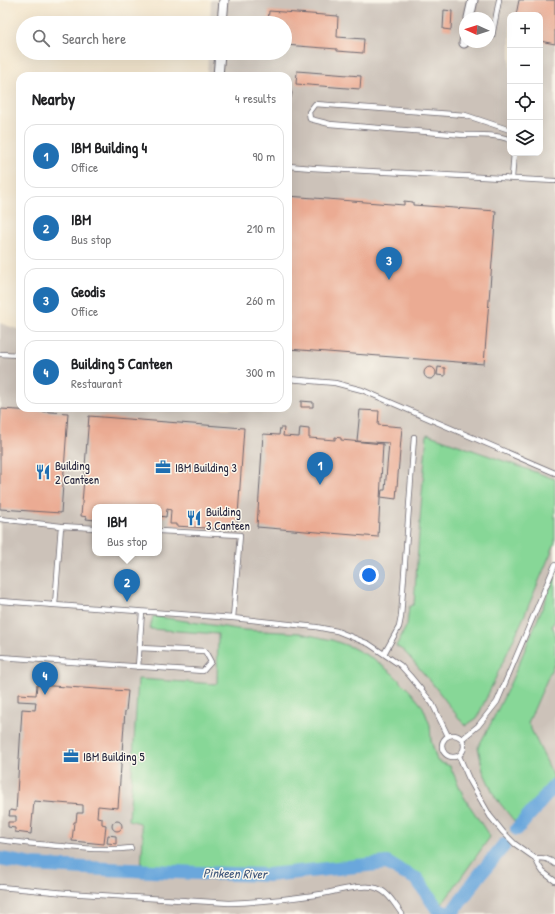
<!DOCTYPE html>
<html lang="en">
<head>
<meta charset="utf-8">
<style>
	:root { --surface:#fff; --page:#f6f6f6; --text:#202124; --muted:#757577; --line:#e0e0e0; --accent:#1f6fb2 }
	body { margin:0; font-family:"Patrick Hand",sans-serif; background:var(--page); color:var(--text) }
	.controls { position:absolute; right:12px; top:12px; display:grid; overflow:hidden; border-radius:8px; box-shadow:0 4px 16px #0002 }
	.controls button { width:36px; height:36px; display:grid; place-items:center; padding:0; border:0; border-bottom:1px solid var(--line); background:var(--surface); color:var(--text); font:20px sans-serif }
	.compass { position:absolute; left:459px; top:12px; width:36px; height:36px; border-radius:50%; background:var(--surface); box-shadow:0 4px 16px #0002; rotate:273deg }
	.you { position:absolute; left:369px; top:575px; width:14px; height:14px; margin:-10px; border:3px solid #fff; border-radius:50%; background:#1a73e8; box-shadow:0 0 0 6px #1a73e833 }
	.badge { display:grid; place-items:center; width:26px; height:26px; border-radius:50%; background:var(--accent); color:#fff; font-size:13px; font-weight:700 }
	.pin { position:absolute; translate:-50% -33px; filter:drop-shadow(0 1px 2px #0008) }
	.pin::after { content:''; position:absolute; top:21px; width:14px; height:12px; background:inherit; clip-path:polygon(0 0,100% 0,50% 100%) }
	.popup { position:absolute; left:92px; top:504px; width:70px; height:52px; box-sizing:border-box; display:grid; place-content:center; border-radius:8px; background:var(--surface); filter:drop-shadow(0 1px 3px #0005); font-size:13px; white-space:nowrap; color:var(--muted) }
	.popup b { font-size:15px; color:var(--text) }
	.popup::after { content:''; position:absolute; left:50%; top:100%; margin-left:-8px; border:8px solid transparent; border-top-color:var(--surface) }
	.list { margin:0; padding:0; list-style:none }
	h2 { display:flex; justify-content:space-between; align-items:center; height:52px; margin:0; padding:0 16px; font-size:17px }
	h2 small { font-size:13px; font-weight:400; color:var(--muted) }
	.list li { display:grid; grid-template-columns:26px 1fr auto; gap:12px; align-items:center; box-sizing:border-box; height:64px; margin:0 8px 8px; padding:0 8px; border:1px solid var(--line); border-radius:12px }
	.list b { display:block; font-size:15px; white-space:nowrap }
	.list p { margin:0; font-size:13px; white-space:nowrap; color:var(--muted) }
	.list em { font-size:13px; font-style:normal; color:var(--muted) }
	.icon { flex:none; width:22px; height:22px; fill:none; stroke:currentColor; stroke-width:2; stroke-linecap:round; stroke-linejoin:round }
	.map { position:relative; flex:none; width:555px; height:914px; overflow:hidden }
	.search { position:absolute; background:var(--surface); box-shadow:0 4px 16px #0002; left:16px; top:16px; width:276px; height:44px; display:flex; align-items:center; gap:10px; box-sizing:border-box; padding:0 14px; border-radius:22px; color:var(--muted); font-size:15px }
	.panel { position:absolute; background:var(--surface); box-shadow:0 4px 16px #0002; left:16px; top:72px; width:276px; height:340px; border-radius:12px }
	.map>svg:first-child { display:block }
	.industrial { fill:#ccc2b9; fill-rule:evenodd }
	.green { fill:#87d797; stroke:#547c69 }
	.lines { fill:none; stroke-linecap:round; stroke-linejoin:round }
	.river { stroke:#6aa7dc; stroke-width:14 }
	.building { fill:#ebab93 }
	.lane-casing { stroke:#6c676f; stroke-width:6 }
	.street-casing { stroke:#6c676f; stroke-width:11 }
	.lane { stroke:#fff; stroke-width:4.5 }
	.street { stroke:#fff; stroke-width:9 }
	.labels { text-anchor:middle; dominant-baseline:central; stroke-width:3; stroke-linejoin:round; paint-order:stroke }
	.poi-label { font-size:12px; fill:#22223b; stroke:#fbf7ec; text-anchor:start }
	.water-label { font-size:13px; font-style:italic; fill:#3f577b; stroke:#fbf7ec }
</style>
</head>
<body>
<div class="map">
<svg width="555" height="914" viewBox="0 0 555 914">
	<rect width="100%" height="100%" fill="#fbf7ec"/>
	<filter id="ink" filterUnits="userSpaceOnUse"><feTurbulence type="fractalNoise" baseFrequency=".025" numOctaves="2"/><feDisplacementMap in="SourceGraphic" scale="8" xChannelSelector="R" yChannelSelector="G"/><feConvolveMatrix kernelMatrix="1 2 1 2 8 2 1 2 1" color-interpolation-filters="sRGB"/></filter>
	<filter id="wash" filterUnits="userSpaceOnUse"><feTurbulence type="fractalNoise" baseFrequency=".012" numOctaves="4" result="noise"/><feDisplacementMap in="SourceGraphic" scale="16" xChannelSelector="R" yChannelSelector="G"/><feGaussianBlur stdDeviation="0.9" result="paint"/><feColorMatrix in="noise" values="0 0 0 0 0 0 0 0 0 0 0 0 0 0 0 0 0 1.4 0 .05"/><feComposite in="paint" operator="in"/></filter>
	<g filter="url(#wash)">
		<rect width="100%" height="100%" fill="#f4e7cf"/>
		<path class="industrial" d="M211 0H555V914H0V323L20 330V408H288V76H207L208 53H285V23H210ZM510 15H540V153H510ZM465 18H489V42H465ZM95 507H159V553H95Z"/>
		<path class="green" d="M427 434 555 479V543L522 621 477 718 465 726 432 683 404 651 396 646 407 625 409 607 414 604 421 506Z
			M555 577V620L552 626 555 632V661L528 723 554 777 515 822 495 797 483 771 478 747C509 693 531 634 555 577Z
			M153 616 244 630 300 633 332 640 351 647 374 659 393 674 410 691 423 707 430 725 431 740 437 761 450 766 464 797 490 837 438 910 417 879 402 872 387 863 268 875 141 871 143 837 140 823 129 820 138 679 217 684 218 634 150 629Z"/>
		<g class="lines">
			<path class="river" d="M517 829 555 785
				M0 859 32 865 85 868 198 873 268 875 387 863 402 872 417 879 438 910 448 914
				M451 914 478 877 504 845"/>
		</g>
		<g id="blocks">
			<path class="building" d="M519 0H555V44L540 41V15H516Z
				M444 10 452 11 451 30 443 29Z
				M269 11 338 16 337 37 364 39 363 53 337 51V49L285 45V23H268Z
				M297 71 361 76 360 89 296 84Z
				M288 87 291 91 292 93 291 98 288 101Z
				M288 196 404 205V201L413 202V205L496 211 484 364 288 349Z
				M424 373a6 6 0 1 1 12 0a6 6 0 1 1-12 0Z
				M438 367 445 368V376L437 375Z
				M301 401 313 402V407H301Z
				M1 409 68 413 61 513 0 509V427Z
				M360 410 379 411 378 425 402 427 396 499 381 497 382 490H385L389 443 357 441Z
				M89 416 244 428 237 530 176 526V524H170L171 510 167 509 166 517 159 516V507H95V520L86 519 87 517 81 516Z
				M280 428H284L283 436 299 437 300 428 309 429V438L335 440V437L341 438V440L383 444 378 537 257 527 263 434 279 435Z
				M37 685 128 691 126 711H125L118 808 98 806 97 817 102 818V824L106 825 104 844 72 841 74 822H76L77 813H83V805L34 801 31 834 15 832V828L8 827V822H16V816H9L10 810 16 811 22 709 35 710 36 702 18 701V694L36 695Z
				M112 826a5 5 0 1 1 10 0a5 5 0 1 1-10 0Z
				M108 835 116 836V844L107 843Z"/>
		</g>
	</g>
	<g filter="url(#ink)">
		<use href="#blocks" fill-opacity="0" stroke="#6c676f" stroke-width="1"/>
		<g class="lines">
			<g class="lane-casing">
				<path id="lane" d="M492 37 499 0
					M510 130 465 115 315 104 309 112 310 119 330 124 464 135C479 135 497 134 510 140
					M288 166 312 168 555 181
					M512 178 514 153
					M0 354 20 355
					M288 379 335 383 362 390 555 473
					M0 519 61 526 95 528
					M159 531 240 535 233 618
					M0 601 233 618 316 627 337 631 369 644 400 665 410 676 432 703 448 736
					M55 605 61 526
					M384 654 399 627 401 617 414 437
					M0 657 203 671 211 662 205 651 139 648
					M138 667 142 612
					M442 746a11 11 0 1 1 22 0a11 11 0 1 1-22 0Z
					M462 739 478 726 497 702 555 565
					M459 756 469 779 490 816 503 832 515 844 535 858 539 866 543 872 555 881
					M0 840C20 843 39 844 59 846 83 848 107 851 131 848
					M535 858C544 858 548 858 555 864
					M0 887 66 893 229 903C258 902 287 899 315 895 331 893 363 883 376 888 388 891 395 905 402 914"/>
			</g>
			<g class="street-casing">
				<path id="street" d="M469 18 473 0
					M222 23 224 0
					M464 43 465 36
					M218 76 220 53"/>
			</g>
			<use href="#lane" class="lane"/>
			<use href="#street" class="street"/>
		</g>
	</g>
	<defs>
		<g id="office-bare" transform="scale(1.2)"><path d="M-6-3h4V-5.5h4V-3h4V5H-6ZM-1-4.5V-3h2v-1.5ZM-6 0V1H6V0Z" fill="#1f6fb2" stroke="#fbf7ec" stroke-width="2.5" paint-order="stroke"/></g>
		<g id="restaurant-bare" transform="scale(1.2)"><path d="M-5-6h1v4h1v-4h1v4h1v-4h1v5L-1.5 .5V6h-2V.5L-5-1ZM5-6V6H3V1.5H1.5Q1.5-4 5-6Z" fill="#1f6fb2" stroke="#fbf7ec" stroke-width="2.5" paint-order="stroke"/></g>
	</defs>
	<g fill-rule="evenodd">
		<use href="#office-bare" x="163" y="467"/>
		<use href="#restaurant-bare" x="43" y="472"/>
		<use href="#restaurant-bare" x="194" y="518"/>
		<use href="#office-bare" x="71" y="756"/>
	</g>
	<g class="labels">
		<g class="poi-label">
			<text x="55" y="465">Building<tspan x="55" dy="14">2 Canteen</tspan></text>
			<text x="175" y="467">IBM Building 3</text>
			<text x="206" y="511">Building<tspan x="206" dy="14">3 Canteen</tspan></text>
			<text x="83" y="756">IBM Building 5</text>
		</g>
		<g class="water-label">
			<text transform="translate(235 873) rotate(1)">Pinkeen River</text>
		</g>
	</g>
</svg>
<div class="controls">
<button>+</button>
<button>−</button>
<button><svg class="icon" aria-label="locate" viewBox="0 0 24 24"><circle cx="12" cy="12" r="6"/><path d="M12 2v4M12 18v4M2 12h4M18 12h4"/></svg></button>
<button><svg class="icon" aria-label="layers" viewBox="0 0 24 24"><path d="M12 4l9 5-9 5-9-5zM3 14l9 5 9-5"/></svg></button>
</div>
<svg class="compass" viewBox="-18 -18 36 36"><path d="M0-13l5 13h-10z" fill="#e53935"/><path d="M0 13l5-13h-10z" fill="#757577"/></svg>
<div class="you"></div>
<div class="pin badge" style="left:320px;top:485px">1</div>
<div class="pin badge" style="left:127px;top:602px">2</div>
<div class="popup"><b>IBM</b>Bus stop</div>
<div class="pin badge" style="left:389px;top:280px">3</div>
<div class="pin badge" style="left:45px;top:695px">4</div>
<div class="search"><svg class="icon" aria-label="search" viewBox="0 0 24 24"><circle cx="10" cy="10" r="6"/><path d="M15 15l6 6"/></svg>Search here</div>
<section class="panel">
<h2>Nearby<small>4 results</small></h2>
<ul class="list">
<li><span class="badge">1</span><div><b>IBM Building 4</b><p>Office</p></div><em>90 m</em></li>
<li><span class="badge">2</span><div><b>IBM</b><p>Bus stop</p></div><em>210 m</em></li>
<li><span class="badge">3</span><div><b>Geodis</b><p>Office</p></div><em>260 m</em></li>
<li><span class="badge">4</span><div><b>Building 5 Canteen</b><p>Restaurant</p></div><em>300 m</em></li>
</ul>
</section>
</div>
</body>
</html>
